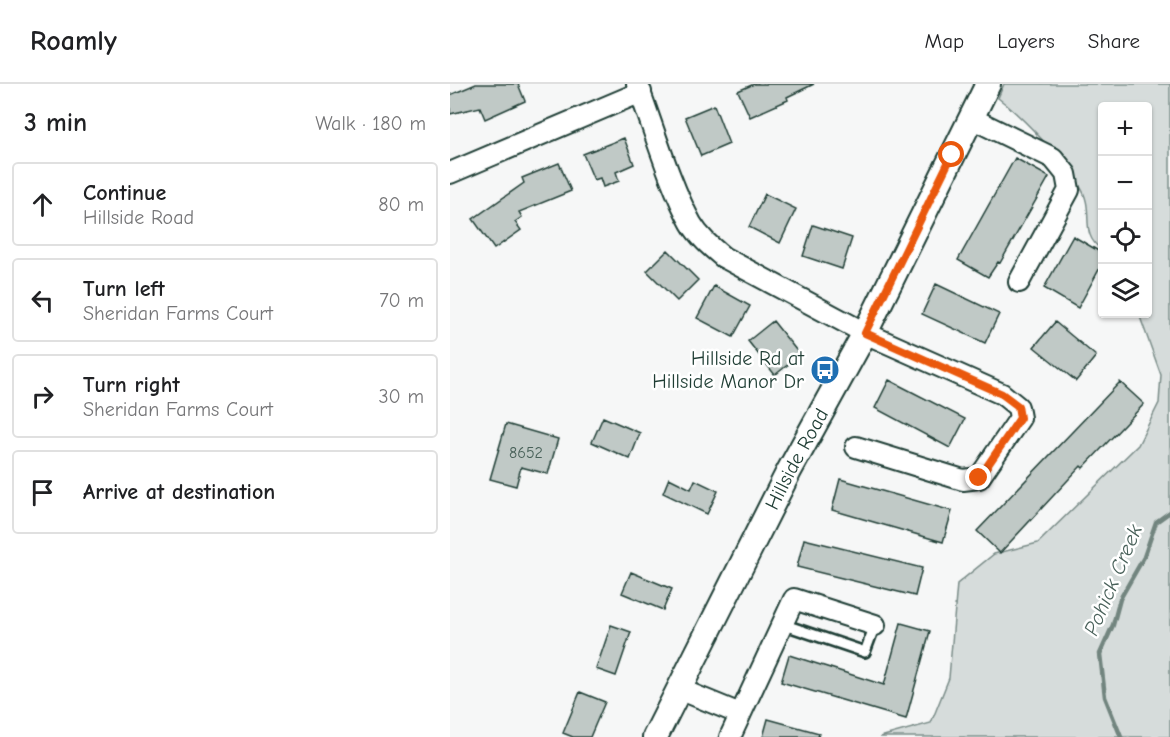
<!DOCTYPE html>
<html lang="en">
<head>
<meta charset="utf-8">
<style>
	:root { --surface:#fff; --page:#f6f6f6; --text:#202124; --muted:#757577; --line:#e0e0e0 }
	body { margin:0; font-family:"Comic Neue",sans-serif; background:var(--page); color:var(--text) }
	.controls { position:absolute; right:18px; top:18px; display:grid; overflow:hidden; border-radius:6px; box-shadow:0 2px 4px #0004 }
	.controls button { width:54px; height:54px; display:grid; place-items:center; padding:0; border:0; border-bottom:2px solid var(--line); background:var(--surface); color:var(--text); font:30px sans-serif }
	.stop { position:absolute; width:18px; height:18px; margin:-14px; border:4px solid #ea580c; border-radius:50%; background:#fff }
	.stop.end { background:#ea580c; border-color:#fff; box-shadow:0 2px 6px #0008 }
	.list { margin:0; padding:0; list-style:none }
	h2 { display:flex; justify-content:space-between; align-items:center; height:78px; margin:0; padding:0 24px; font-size:26px }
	h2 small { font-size:20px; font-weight:400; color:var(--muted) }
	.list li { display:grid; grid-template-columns:39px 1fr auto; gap:18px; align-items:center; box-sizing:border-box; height:84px; margin:0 12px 12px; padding:0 12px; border:2px solid var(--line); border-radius:6px }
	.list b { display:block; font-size:22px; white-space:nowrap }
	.list p { margin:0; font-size:20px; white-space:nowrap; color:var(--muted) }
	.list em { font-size:20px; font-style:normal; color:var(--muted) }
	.icon { flex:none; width:33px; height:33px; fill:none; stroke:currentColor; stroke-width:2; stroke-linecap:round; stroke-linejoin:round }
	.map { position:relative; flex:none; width:720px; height:653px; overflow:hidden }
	header { display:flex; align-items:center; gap:36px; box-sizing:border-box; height:84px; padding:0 30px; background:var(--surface); border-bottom:2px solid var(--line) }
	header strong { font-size:28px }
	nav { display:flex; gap:33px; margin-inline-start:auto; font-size:21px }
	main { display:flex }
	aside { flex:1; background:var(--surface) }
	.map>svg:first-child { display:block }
	.green { fill:#d6dcdb; stroke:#7a8c88; stroke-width:1.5 }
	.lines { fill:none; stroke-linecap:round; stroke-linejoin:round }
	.stream { stroke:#72857f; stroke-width:4.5 }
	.building { fill:#c0c9c6; stroke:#1f3d34; stroke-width:1.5 }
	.service-casing { stroke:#1f3d34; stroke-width:14 }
	.minor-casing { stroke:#1f3d34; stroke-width:24 }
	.tertiary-casing { stroke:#1f3d34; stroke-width:28 }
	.service { stroke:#fff; stroke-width:9 }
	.minor { stroke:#fff; stroke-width:20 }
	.tertiary { stroke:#fff; stroke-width:24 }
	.route { stroke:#ea580c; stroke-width:8 }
	.labels { text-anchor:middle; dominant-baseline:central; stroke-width:5; stroke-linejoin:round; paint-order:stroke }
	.number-label { font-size:16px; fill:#476058 }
	.poi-label { font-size:20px; fill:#1f3d34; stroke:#fff; text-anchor:end }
	.street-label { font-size:20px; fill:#1f3d34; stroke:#fff }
	.water-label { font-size:21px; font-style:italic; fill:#49615a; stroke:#fff }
</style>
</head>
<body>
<header>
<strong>Roamly</strong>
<nav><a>Map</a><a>Layers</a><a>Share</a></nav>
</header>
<main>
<aside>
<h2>3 min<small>Walk · 180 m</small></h2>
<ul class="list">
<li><svg class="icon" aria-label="ahead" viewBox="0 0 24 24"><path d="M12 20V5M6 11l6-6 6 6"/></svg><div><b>Continue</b><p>Hillside Road</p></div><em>80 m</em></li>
<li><svg class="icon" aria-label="left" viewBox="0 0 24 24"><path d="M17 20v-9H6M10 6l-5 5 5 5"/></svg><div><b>Turn left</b><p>Sheridan Farms Court</p></div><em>70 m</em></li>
<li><svg class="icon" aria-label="right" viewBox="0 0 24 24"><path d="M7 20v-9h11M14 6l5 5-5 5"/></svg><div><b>Turn right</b><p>Sheridan Farms Court</p></div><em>30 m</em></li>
<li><svg class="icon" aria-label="arrive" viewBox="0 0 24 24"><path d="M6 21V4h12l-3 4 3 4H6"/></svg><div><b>Arrive at destination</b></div></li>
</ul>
</aside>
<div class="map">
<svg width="720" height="653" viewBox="0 0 720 653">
	<rect width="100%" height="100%" fill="#f6f7f7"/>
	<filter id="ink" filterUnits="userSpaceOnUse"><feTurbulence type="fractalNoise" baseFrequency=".0167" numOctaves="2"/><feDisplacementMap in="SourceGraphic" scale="12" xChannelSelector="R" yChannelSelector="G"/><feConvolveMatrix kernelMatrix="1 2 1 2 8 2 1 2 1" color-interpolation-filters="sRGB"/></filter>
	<g filter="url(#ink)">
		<path class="green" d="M554 0H720V653H430L481 639 499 594 507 500 544 470 588 459 688 361 709 319 711 291 689 230H698V22H652V166C627 148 647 127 629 101 610 73 574 34 548 14Z"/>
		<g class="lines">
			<path class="stream" d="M671 653 655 613 650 570 663 541 670 515 694 473 706 438 720 428"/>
		</g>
		<path class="building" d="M26 0H68L75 17 35 35 30 23 0 30V11Z
			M304 0H364L337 13 338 16 300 33 288 7Z
			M264 21 279 60 251 72 235 33Z
			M174 54 184 80 166 88 169 97 153 103 150 94 144 96 133 70Z
			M565 74 599 93 550 179 548 178 538 193 508 176Z
			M109 79 121 107 69 128 72 133 65 138 71 146 44 165 23 135 74 99 72 94Z
			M315 110 346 125 330 159 299 143Z
			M363 141 402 154 392 185 353 172Z
			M623 152 652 169V180L628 224 594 204Z
			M218 166 248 196 227 217 197 187Z
			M486 200 549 230 535 259 472 230Z
			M264 202 300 222 283 253 247 234Z
			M323 237 350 271 325 291 298 257Z
			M605 238 646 272 626 297 584 263Z
			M439 296 515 335 500 364 425 324Z
			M670 298 694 320 633 384 631 382 550 469 527 447Z
			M153 333 190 349 180 375 142 358Z
			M56 340 108 355 98 390 71 383 66 402 40 395Z
			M219 394 241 405 245 396 268 407 257 430 213 409Z
			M390 395 502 427 493 458 382 426Z
			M354 455 472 484 465 512 347 483Z
			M181 488 222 505 213 526 172 509Z
			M451 539 480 547 456 635 331 598 339 571 434 601Z
			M161 541 181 548 166 592 146 585Z
			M130 608 155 618 140 653H123L113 649Z
			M318 635 369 649 368 653H313Z"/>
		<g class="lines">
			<g class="service-casing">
				<path id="service" d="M332 540 415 568 425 541"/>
			</g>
			<g class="minor-casing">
				<path id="minor" d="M187 0C203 42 220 101 241 139 249 153 261 163 273 173L415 249 552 310 568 323 570 334 529 394 513 396 406 363
					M521 34 603 74 616 90 619 106 569 198
					M0 89 191 8
					M229 605 290 630
					M280 653 344 515 425 541"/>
			</g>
			<g class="tertiary-casing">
				<g id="tertiary">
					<path id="s1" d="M205 653 339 387 415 249 538 0"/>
				</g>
			</g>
			<use href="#service" class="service"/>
			<use href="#minor" class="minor"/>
			<use href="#tertiary" class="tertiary"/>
		</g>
	</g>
	<g class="lines" filter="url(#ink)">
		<path class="route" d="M502 71 415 249 552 310 568 322 570 334 529 394"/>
	</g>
	<defs>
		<g id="bus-disc" transform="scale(1.5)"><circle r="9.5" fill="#1f6fb2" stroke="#fff"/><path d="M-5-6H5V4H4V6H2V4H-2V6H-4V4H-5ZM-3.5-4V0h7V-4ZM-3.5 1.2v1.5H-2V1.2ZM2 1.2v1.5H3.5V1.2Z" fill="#fff"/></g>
	</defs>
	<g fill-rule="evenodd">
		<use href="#bus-disc" x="375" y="286"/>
	</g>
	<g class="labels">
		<g class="number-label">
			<text x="76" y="369">8652</text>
		</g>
		<g class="poi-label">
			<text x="354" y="274">Hillside Rd at<tspan x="354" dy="23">Hillside Manor Dr</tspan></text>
		</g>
		<g class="street-label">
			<text stroke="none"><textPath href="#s1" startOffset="312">Hillside Road</textPath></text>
		</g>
		<g class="water-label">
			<text transform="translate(663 496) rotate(-67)">Pohick Creek</text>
		</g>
	</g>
</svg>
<div class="controls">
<button>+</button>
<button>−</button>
<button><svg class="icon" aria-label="locate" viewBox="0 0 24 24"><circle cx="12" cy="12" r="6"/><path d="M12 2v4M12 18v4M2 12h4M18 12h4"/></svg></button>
<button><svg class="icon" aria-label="layers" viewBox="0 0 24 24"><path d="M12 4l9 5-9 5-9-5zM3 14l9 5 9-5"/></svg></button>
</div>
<div class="stop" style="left:502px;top:71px"></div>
<div class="stop end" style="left:529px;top:394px"></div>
</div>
</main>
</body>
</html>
